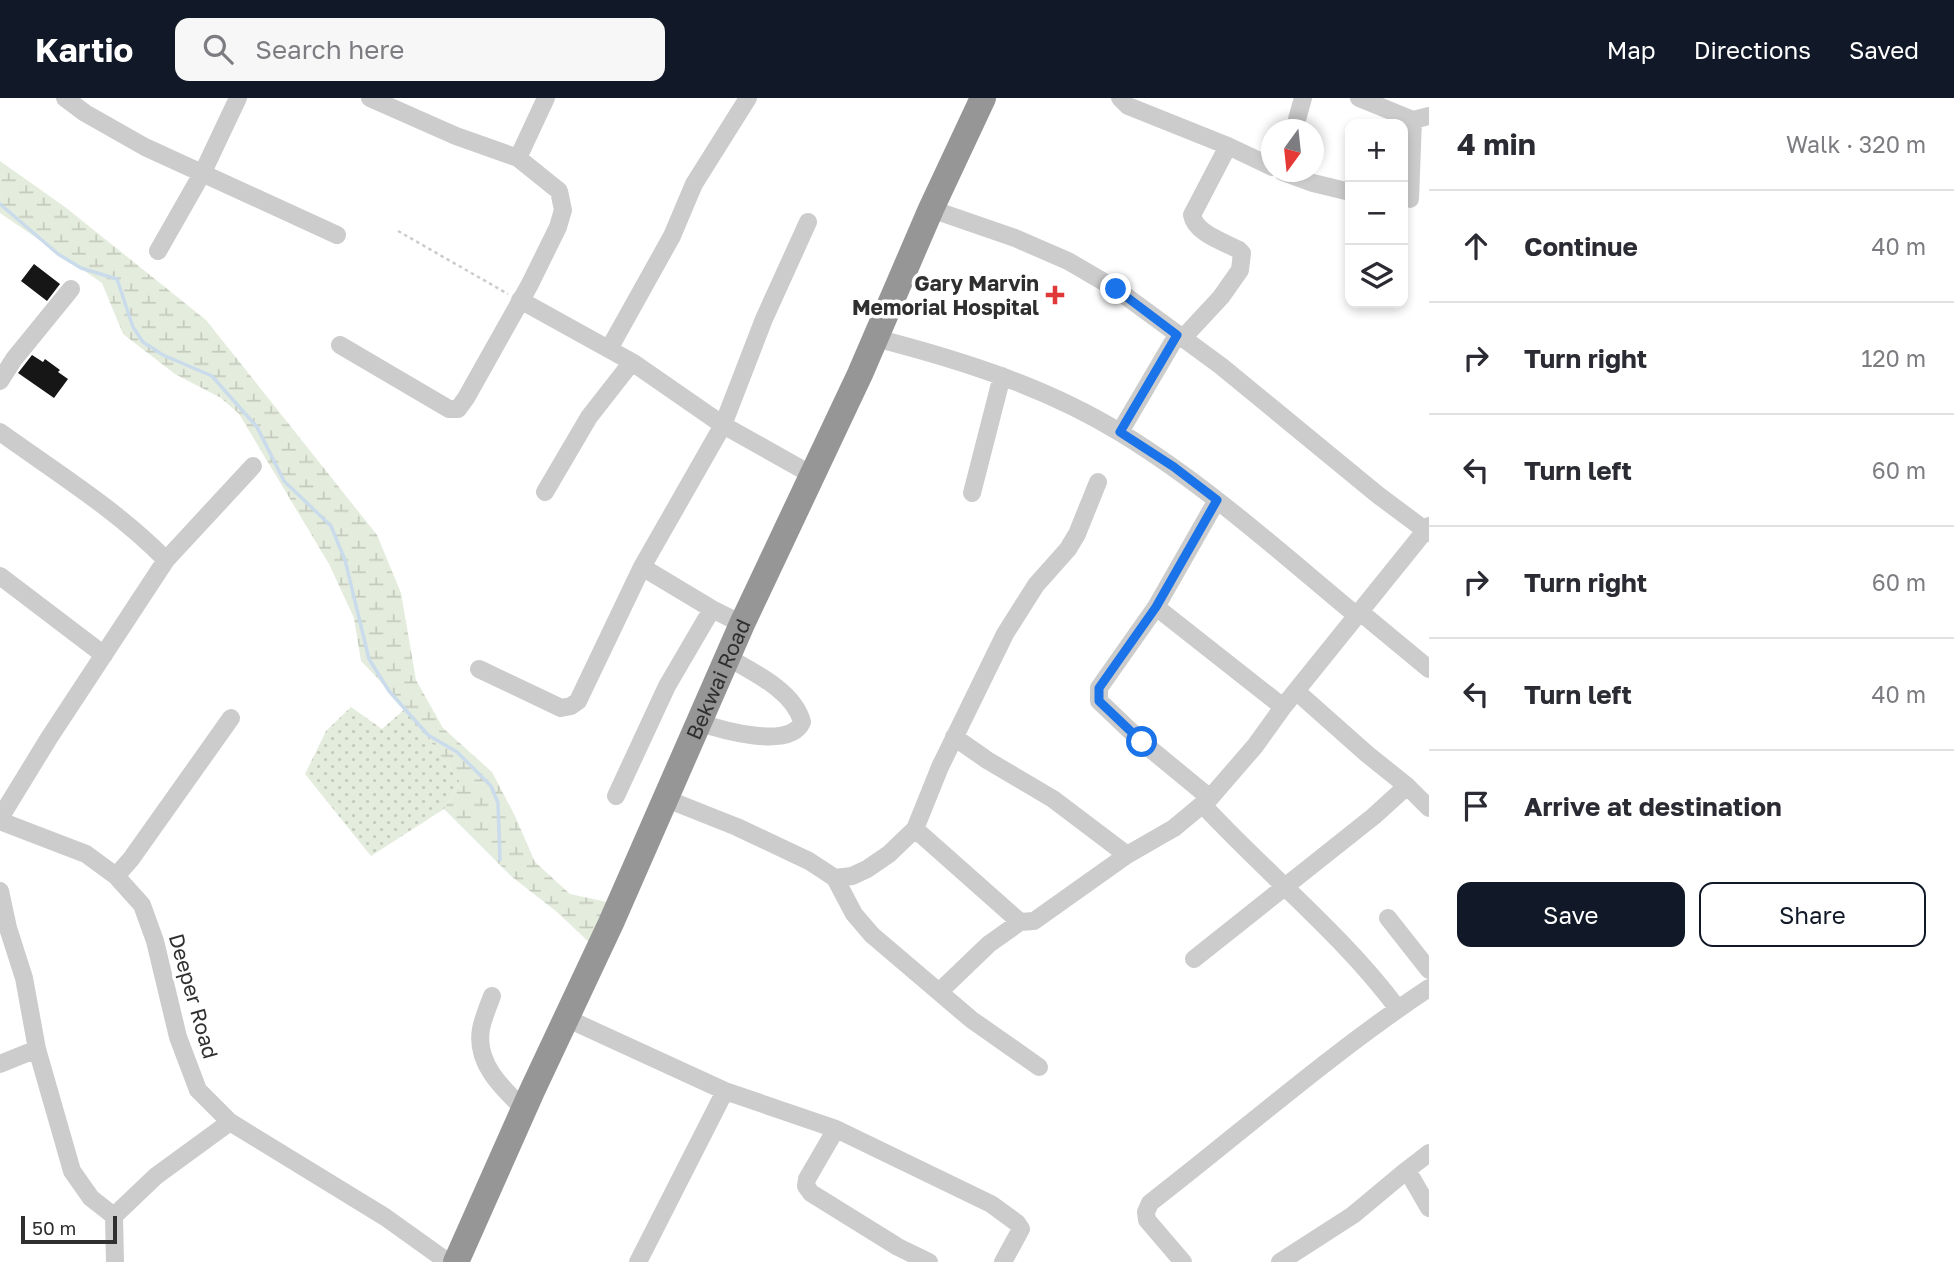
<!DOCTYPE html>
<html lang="en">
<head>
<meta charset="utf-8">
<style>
	:root { --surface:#fff; --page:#f7f7f7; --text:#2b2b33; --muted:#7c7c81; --line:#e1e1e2; --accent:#111827 }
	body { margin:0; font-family:"Golos Text",sans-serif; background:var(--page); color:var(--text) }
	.controls { position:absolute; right:21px; top:21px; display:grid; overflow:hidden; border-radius:14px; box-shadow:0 4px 10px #0003 }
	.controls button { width:63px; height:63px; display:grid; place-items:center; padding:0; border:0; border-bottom:2px solid var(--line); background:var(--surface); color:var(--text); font:35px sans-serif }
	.compass { position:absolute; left:1261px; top:21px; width:63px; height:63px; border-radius:50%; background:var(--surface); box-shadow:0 4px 10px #0003; rotate:195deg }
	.scale { position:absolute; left:21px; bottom:18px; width:96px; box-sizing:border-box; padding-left:7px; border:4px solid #2f2f2f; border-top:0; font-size:19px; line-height:24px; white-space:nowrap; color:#2f2f2f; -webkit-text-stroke:5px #fff; paint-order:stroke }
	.stop { position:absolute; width:21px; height:21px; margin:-16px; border:5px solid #1a73e8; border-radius:50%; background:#fff }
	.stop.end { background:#1a73e8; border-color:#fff; box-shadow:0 2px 7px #0008 }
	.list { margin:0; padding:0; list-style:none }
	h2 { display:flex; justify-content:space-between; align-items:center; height:91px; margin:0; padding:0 28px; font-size:30px }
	h2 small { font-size:23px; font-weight:400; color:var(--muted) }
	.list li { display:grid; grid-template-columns:46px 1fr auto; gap:21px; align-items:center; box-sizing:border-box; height:112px; padding:0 28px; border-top:2px solid var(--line) }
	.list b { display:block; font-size:26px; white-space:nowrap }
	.list em { font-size:23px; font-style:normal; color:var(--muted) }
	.actions { display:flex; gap:14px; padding:21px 28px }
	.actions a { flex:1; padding:16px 0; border:2px solid var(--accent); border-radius:14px; text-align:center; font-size:24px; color:var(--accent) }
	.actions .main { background:var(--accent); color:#fff }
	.icon { flex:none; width:38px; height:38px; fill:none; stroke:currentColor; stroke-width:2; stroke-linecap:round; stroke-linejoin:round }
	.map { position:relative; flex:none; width:1429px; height:1164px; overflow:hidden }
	header { display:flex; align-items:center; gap:42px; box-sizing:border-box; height:98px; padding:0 35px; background:var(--accent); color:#fff }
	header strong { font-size:33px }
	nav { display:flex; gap:38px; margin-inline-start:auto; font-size:24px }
	.search { width:490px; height:63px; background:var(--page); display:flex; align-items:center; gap:18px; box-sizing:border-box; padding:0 24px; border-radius:14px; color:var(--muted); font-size:26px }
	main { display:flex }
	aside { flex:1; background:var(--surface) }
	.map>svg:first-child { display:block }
	.grass { fill:url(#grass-dots) }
	.wetland { fill:url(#wetland-marsh) }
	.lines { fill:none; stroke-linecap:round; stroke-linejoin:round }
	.stream { stroke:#cadceb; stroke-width:3.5 }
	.building { fill:#161616 }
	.path { stroke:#ccc; stroke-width:2.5; stroke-dasharray:3.5 3.5; stroke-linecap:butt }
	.minor { stroke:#ccc; stroke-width:18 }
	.highway { stroke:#969696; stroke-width:26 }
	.route { stroke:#1a73e8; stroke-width:9 }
	.poi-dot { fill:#e03739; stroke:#fff; stroke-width:2.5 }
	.labels { text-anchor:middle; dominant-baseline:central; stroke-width:7; stroke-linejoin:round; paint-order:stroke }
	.poi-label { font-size:21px; font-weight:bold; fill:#2f2f2f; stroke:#fff; text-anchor:end }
	.street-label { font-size:21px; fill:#2f2f2f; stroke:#fff }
</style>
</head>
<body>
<header>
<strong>Kartio</strong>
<div class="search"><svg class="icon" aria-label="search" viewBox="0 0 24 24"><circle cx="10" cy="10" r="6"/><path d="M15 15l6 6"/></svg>Search here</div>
<nav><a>Map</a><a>Directions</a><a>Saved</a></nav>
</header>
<main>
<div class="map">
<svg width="1429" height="1164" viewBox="0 0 1429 1164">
	<defs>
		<pattern id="grass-dots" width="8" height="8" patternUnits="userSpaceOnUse" patternTransform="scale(1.75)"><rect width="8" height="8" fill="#e4ecdd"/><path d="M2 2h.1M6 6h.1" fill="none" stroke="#c4cbbe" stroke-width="1.8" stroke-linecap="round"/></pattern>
		<pattern id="wetland-marsh" width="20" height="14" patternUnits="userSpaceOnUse" patternTransform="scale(1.75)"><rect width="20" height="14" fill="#e4ecdd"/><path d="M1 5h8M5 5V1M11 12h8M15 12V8" fill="none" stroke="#c4cbbe"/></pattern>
	</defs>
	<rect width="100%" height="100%" fill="#fff"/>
	<path class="grass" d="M351 609 382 631 406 610 460 684 444 711 371 758 305 676 326 633Z"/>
	<path class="wetland" d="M0 63 65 109 206 222 377 437 401 495 416 582 443 630 492 674 515 718 535 764 570 796 612 805 592 847 557 814 512 779 444 711 460 684 406 610 361 563 354 520 329 466 239 316 221 300 175 276 123 236 102 185 0 115Z"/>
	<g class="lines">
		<path class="stream" d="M0 106 58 156 81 170 117 181 133 229 143 244 163 257 212 278 257 329 284 383 331 428 345 462 369 561 389 593 428 637 457 654 491 688 498 705 500 762"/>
	</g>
	<path class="building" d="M34 166 60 186 47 203 21 183Z
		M32 257 43 264 45 261 60 272 58 274 68 281 54 300 18 275Z"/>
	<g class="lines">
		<path class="path" d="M398 133 508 196"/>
		<path class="minor" d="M65 0 85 15 145 49 337 137
			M1120 0 1128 8 1228 48 1272 69
			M1359 0 1413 22 1429 18
			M1294 32 1303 0
			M518 60 546 0
			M1283 74 1313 85 1350 94
			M1410 101 1413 22
			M931 111 1015 140 1068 163 1116 191 1221 268 1378 397 1429 435
			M158 153 203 74 238 0
			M520 202 632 264 723 327 812 377
			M875 240C961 262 1046 289 1121 335 1206 387 1280 454 1356 517
			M1182 241 1221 199 1240 172 1242 155 1239 152C1224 144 1195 135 1192 117L1228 48
			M340 247 449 311H458L466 300 530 186 558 129 563 112 559 93 518 60 456 38 370 0
			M609 251 672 138 694 86 748 0
			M0 283 14 261 71 191
			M0 334C57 375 117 412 166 462
			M1120 334 1177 237
			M545 394 589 319 632 264
			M972 395 1002 278
			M642 469 712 511 742 526
			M0 478 104 557
			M1156 509 1283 609
			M1359 513 1429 571
			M479 571 561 610 571 608 578 603 642 469 723 327 764 221 808 124
			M1296 593 1367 656 1407 688 1429 710
			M698 624C721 632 790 652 802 624 794 593 753 574 727 559
			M954 639 987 662 1053 701 1127 757
			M616 698 667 588 712 511
			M664 700 737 729 809 763 835 780 854 816 872 837 972 922 1039 969
			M1210 700 1142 644 1099 603V590L1156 509 1217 402
			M1203 707C1266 775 1343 837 1398 911
			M0 720 49 640 166 462 253 368
			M0 723 86 756 116 778 142 807 155 843 178 939 198 992 230 1024 385 1119 448 1164
			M915 731 1020 824 1034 823 1127 757 1174 730 1210 700 1255 648 1283 609 1429 428
			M116 778 131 761 231 620
			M835 780 852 778 867 771 889 756 915 731 940 669 1005 536 1036 487 1068 451 1077 436 1098 384
			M0 793 8 830 24 880 37 951 72 1073 91 1100 114 1118
			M1388 820 1429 872
			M1194 861 1374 718 1407 688
			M939 894 989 846 1020 824
			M492 898C488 909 483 920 481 931 475 965 502 990 524 1011
			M566 920 725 993 836 1031 991 1106 1017 1125 1021 1131 1003 1164
			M0 966 37 951
			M836 1031 807 1081 806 1088 811 1095 898 1149 929 1164
			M1429 1055 1407 1072 1429 1110
			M115 1164 114 1118 156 1078 230 1024
			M638 1164 725 993
			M1183 1164 1147 1122 1146 1114 1150 1105C1243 1033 1331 955 1429 890
			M1280 1164 1353 1117 1407 1072"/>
		<path class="highway" id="s1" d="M456 1164 532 993 611 825 742 526 860 276 931 111 983 0"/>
	</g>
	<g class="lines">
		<path class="route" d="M1116 191 1177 237 1120 334 1174 369 1217 402 1156 509 1099 590V603L1142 644"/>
	</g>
	<path class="poi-dot" d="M1051.5 186.5h7v7h7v7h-7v7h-7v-7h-7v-7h7z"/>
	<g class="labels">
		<g class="poi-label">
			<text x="1039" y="185">Gary Marvin<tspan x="1039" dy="24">Memorial Hospital</tspan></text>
		</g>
		<g class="street-label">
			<text stroke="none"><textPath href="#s1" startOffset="639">Bekwai Road</textPath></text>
			<text transform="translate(194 898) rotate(74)">Deeper Road</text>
		</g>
	</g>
</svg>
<div class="controls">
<button>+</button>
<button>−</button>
<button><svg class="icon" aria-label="layers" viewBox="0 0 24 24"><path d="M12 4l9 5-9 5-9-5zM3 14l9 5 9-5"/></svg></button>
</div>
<svg class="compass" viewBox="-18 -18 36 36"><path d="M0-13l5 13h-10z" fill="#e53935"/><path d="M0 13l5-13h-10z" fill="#7c7c81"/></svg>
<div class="scale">50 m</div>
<div class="stop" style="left:1142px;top:644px"></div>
<div class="stop end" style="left:1116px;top:191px"></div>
</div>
<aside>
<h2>4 min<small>Walk · 320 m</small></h2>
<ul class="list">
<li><svg class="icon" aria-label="ahead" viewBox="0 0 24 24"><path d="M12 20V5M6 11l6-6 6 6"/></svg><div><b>Continue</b></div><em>40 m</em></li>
<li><svg class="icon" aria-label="right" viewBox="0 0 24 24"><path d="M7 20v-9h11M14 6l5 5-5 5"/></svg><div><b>Turn right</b></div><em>120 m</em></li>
<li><svg class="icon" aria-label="left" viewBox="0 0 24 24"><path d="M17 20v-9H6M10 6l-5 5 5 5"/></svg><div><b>Turn left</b></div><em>60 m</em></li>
<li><svg class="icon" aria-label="right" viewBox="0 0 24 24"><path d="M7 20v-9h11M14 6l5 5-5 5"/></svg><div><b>Turn right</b></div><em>60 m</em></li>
<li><svg class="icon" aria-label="left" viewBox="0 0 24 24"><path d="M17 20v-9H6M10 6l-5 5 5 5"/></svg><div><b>Turn left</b></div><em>40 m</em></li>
<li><svg class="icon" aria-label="arrive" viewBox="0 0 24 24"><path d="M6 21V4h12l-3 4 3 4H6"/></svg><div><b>Arrive at destination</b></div></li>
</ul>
<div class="actions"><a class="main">Save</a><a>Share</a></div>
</aside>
</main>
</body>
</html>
